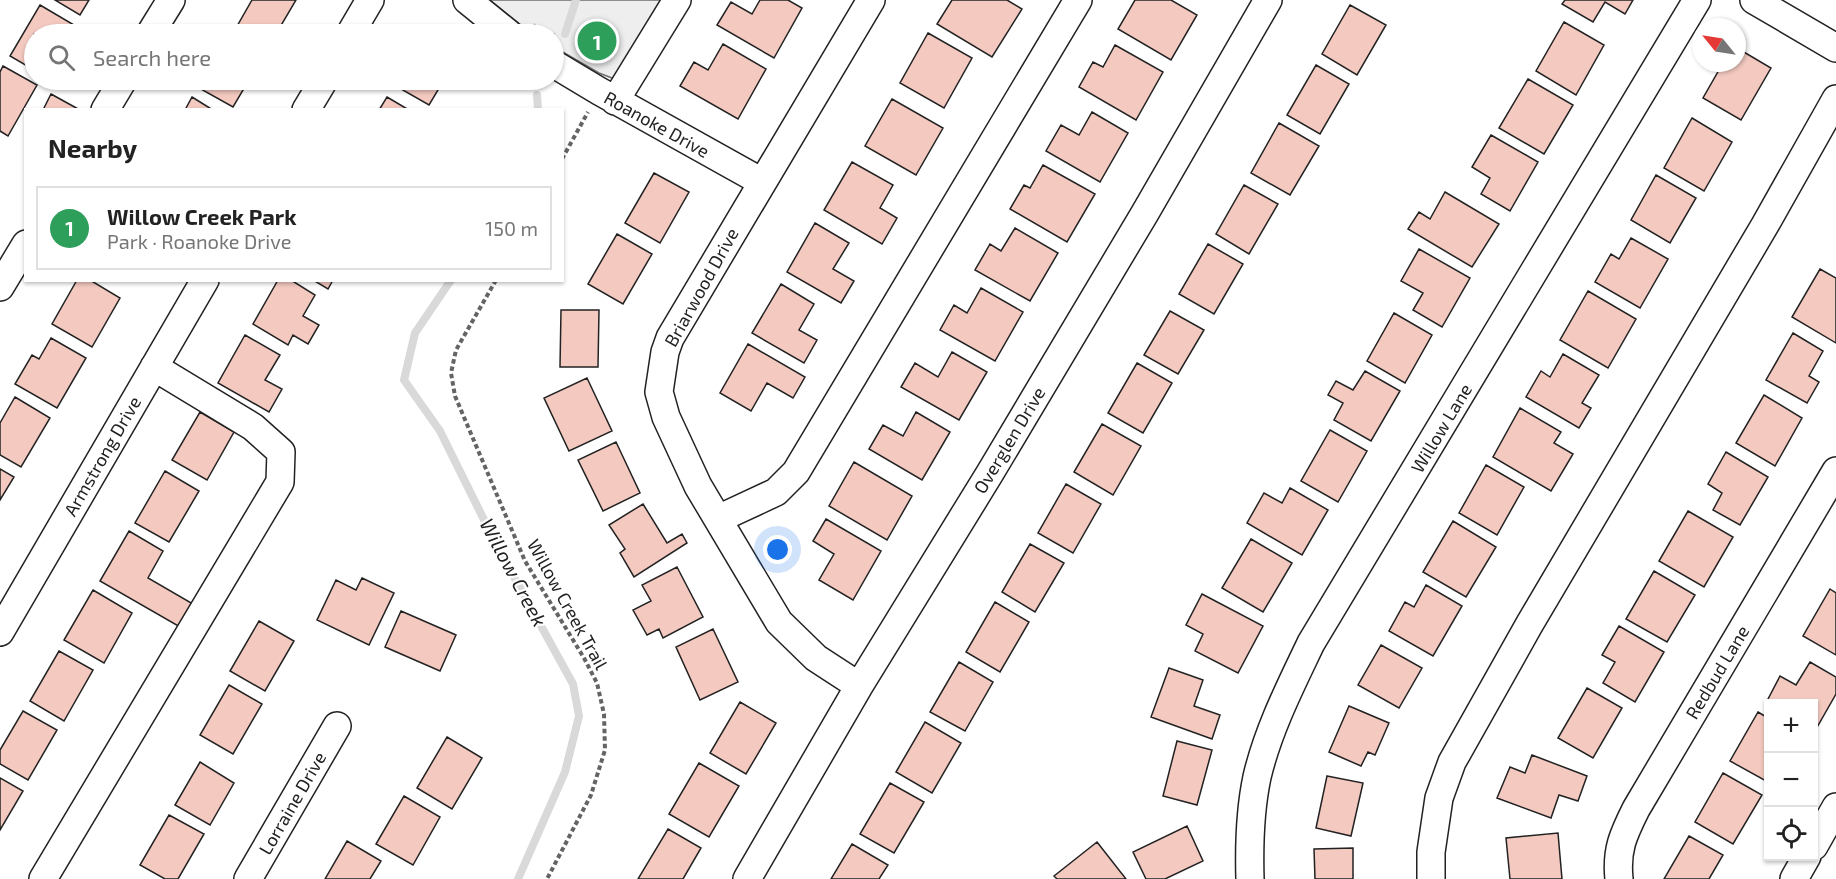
<!DOCTYPE html>
<html lang="en">
<head>
<meta charset="utf-8">
<style>
	:root { --surface:#fff; --page:#f6f6f6; --text:#222; --muted:#767676; --line:#e0e0e0; --accent:#ea580c }
	body { margin:0; font-family:"Exo 2",sans-serif; background:var(--page); color:var(--text) }
	.controls { position:absolute; right:18px; bottom:18px; display:grid; overflow:hidden; border-radius:0px; box-shadow:0 2px 4px #0004 }
	.controls button { width:54px; height:54px; display:grid; place-items:center; padding:0; border:0; border-bottom:2px solid var(--line); background:var(--surface); color:var(--text); font:30px sans-serif }
	.compass { position:absolute; left:1692px; top:18px; width:54px; height:54px; border-radius:50%; background:var(--surface); box-shadow:0 2px 4px #0004; rotate:300deg }
	.you { position:absolute; left:778px; top:550px; width:21px; height:21px; margin:-15px; border:4px solid #fff; border-radius:50%; background:#1a73e8; box-shadow:0 0 0 9px #1a73e833 }
	.badge { display:grid; place-items:center; width:39px; height:39px; border-radius:50%; background:var(--accent); color:#fff; font-size:20px; font-weight:700 }
	.pin { position:absolute; translate:-50% -50%; border:3px solid #fff; box-shadow:0 2px 6px #0006 }
	.list { margin:0; padding:0; list-style:none }
	h2 { display:flex; justify-content:space-between; align-items:center; height:78px; margin:0; padding:0 24px; font-size:26px }
	h2 small { font-size:20px; font-weight:400; color:var(--muted) }
	.list li { display:grid; grid-template-columns:39px 1fr auto; gap:18px; align-items:center; box-sizing:border-box; height:84px; margin:0 12px 12px; padding:0 12px; border:2px solid var(--line); border-radius:0px }
	.list b { display:block; font-size:22px; white-space:nowrap }
	.list p { margin:0; font-size:20px; white-space:nowrap; color:var(--muted) }
	.list em { font-size:20px; font-style:normal; color:var(--muted) }
	.icon { flex:none; width:33px; height:33px; fill:none; stroke:currentColor; stroke-width:2; stroke-linecap:round; stroke-linejoin:round }
	.map { position:relative; flex:none; width:1836px; height:879px; overflow:hidden }
	.search { position:absolute; background:var(--surface); box-shadow:0 2px 4px #0004; left:24px; top:24px; width:540px; height:66px; display:flex; align-items:center; gap:15px; box-sizing:border-box; padding:0 21px; border-radius:33px; color:var(--muted); font-size:22px }
	.panel { position:absolute; background:var(--surface); box-shadow:0 2px 4px #0004; left:24px; top:108px; width:540px; height:174px; border-radius:0px }
	.map>svg:first-child { display:block }
	.green { fill:#eee; stroke:#6f6f6f; stroke-width:1.5 }
	.lines { fill:none; stroke-linecap:round; stroke-linejoin:round }
	.stream { stroke:#d9d9d9; stroke-width:8 }
	.building { fill:#f3c9c0; stroke:#222; stroke-width:1.5 }
	.minor-casing { stroke:#222; stroke-width:30 }
	.path { stroke:#646464; stroke-width:4; stroke-dasharray:4.5 3; stroke-linecap:butt }
	.minor { stroke:#fff; stroke-width:27 }
	.labels { text-anchor:middle; dominant-baseline:central; stroke-width:4.5; stroke-linejoin:round; paint-order:stroke }
	.street-label { font-size:18px; fill:#222; stroke:#fff }
	.water-label { font-size:20px; font-style:italic; fill:#222; stroke:#fff }
</style>
</head>
<body>
<div class="map">
<svg width="1836" height="879" viewBox="0 0 1836 879">
	<rect width="100%" height="100%" fill="#fff"/>
	<path class="green" d="M490 0H665L617 80 599 73 554 47V34H532Z"/>
	<g class="lines">
		<path class="stream" d="M565 34 576 0
			M537 95 538 110
			M451 280 415 333 404 380 440 431 497 546 573 684 579 716 565 772 518 879"/>
	</g>
	<path class="building" d="M55 0H89L80 15Z
		M252 0H296L276 34H247L236 28Z
		M760 0H788L802 8 774 58 717 25 731 2 752 14Z
		M952 0H1007L1022 9 992 57 937 24Z
		M1135 0H1171L1197 15 1171 60 1118 29Z
		M1565 0H1633L1625 14 1605 2 1593 22 1562 4Z
		M40 5 74 25 68 34H34V70L10 56Z
		M1350 5 1386 25 1357 75 1322 54Z
		M1564 22 1604 45 1576 95 1536 71Z
		M928 33 972 58 944 108 900 83Z
		M723 44 766 69 738 119 680 86 694 62 708 70Z
		M1115 45 1163 72 1136 120 1079 87 1093 62 1103 67Z
		M1737 48 1771 68 1741 120 1703 98 1723 63H1737Z
		M1316 65 1349 84 1320 134 1287 115Z
		M3 66 37 85 8 136 0 131V72Z
		M1528 79 1573 105 1544 154 1499 128Z
		M204 80H249L233 107 199 88Z
		M397 80H444L429 105 394 85Z
		M51 94 80 110H43Z
		M192 97 213 110H185Z
		M387 97 409 110H379Z
		M892 99 943 128 916 175 865 146Z
		M1092 112 1128 133 1100 182 1046 151 1061 125 1079 135Z
		M1692 118 1732 142 1704 191 1664 168Z
		M1279 123 1319 146 1290 195 1251 173Z
		M1491 135 1538 162 1510 211 1481 194 1490 178 1472 167Z
		M852 162 893 185 880 208 897 218 882 244 824 210Z
		M1043 165 1095 194 1067 242 1010 209 1024 185 1030 188Z
		M654 173 689 192 660 243 625 223Z
		M1656 175 1696 198 1670 243 1631 220Z
		M1244 185 1278 204 1249 254 1216 234Z
		M1445 192 1499 224 1472 267 1408 229 1419 212 1430 219Z
		M815 223 849 243 833 269 854 281 841 303 787 272Z
		M1015 228 1058 253 1030 301 975 270 990 244 1001 251Z
		M617 234 652 254 623 304 588 284Z
		M1631 238 1668 259 1640 308 1595 282 1611 254 1619 259Z
		M1208 244 1243 264 1214 314 1179 294Z
		M1419 249 1470 278 1442 327 1413 310 1423 293 1401 281Z
		M1820 269 1836 278V343L1792 317Z
		M77 280H90L120 298 92 347 52 324Z
		M278 280H291L315 295 303 316 319 325 308 344 293 335 288 345 253 324Z
		M313 280H333L328 289Z
		M781 284 814 304 799 330 817 340 804 363 752 333Z
		M981 288 1023 312 995 361 940 330 954 305 967 313Z
		M1588 291 1636 319 1608 368 1560 340Z
		M561 310H599L598 367H560Z
		M1170 311 1204 330 1178 374 1144 355Z
		M1394 313 1432 335 1405 383 1367 361Z
		M1793 333 1823 351 1809 376 1819 382 1807 403 1766 380Z
		M245 335 280 355 265 380 282 389 269 412 218 383Z
		M51 338 86 358 57 408 15 384 32 355 39 359Z
		M748 344 805 377 793 398 767 383 751 411 720 393Z
		M952 352 987 372 959 420 901 387 915 363 938 377Z
		M1563 354 1599 375 1582 403 1591 408 1579 428 1526 397 1541 371 1550 377Z
		M1137 363 1172 383 1143 433 1108 413Z
		M1365 371 1400 391 1371 441 1334 420 1343 403 1328 395 1336 381 1353 390Z
		M587 378 612 431 569 451 544 398Z
		M1764 395 1802 418 1775 466 1736 443Z
		M15 397 50 418 21 467 0 455V423Z
		M1520 408 1561 432 1554 443 1573 454 1551 491 1493 457Z
		M200 412 234 432 207 480 172 460Z
		M916 412 950 432 922 480 869 449 883 425 903 436Z
		M1102 424 1141 446 1113 495 1074 472Z
		M1330 430 1367 451 1338 502 1301 481Z
		M616 442 640 493 603 511 578 460Z
		M1726 452 1768 477 1740 525 1713 510 1722 493 1708 484Z
		M854 462 912 496 887 540 829 506Z
		M1486 465 1524 487 1497 535 1459 513Z
		M0 469 14 477 0 500Z
		M165 471 199 491 169 542 135 523Z
		M1066 484 1101 504 1073 553 1038 533Z
		M1290 488 1328 510 1302 555 1247 523 1264 493 1282 503Z
		M643 504 667 543 682 534 687 543 634 577 620 553 625 549 609 525Z
		M1688 511 1733 537 1704 587 1659 561Z
		M826 519 881 551 853 600 819 580 834 554 813 541Z
		M1453 521 1496 547 1466 597 1423 572Z
		M129 531 163 551 148 578 193 604 180 627 100 581Z
		M1251 539 1292 563 1263 612 1222 588Z
		M1030 544 1064 563 1035 612 1002 592Z
		M677 567 703 617 663 638 659 629 647 635 633 610 651 601 642 585Z
		M1654 571 1695 595 1667 642 1626 619Z
		M362 578 394 593 369 645 317 620 336 580 356 590Z
		M1426 585 1462 606 1433 656 1389 631 1405 602 1414 607Z
		M1830 589 1836 593V655L1803 636Z
		M93 590 132 613 104 663 64 640Z
		M1202 594 1263 626 1238 673 1195 651 1203 634 1186 625Z
		M995 602 1029 622 1000 672 966 652Z
		M401 611 456 635 440 671 385 647Z
		M259 621 294 641 265 691 230 671Z
		M1619 626 1664 652 1635 702 1603 683 1615 662 1602 655Z
		M713 629 738 682 700 700 676 647Z
		M1381 645 1422 668 1399 708 1358 685Z
		M59 651 93 670 64 721 30 701Z
		M959 662 993 682 965 731 930 712Z
		M1810 662 1836 677V694L1816 729 1814 727V704H1772L1767 701 1780 676 1796 685Z
		M1169 668 1203 680 1194 706 1220 715 1212 739 1151 717Z
		M229 685 262 704 233 754 200 735Z
		M1587 688 1622 708 1593 758 1558 738Z
		M740 702 776 723 746 774 710 753Z
		M1349 706 1389 723 1375 755 1368 752 1361 766 1329 752Z
		M23 711 57 730 28 780 0 764V750Z
		M1758 712 1768 718V776L1766 781 1730 761Z
		M925 722 961 743 932 793 896 772Z
		M447 737 482 758 452 809 417 788Z
		M1177 741 1212 750 1197 805 1163 796Z
		M1532 755 1587 776 1578 801 1559 795 1551 818 1497 798 1510 767 1525 773Z
		M200 762 234 783 210 825 175 805Z
		M699 763 739 786 709 837 669 814Z
		M1723 773 1762 795 1733 844 1695 822Z
		M1327 776 1363 783 1351 836 1316 828Z
		M0 778 23 791 0 830Z
		M890 783 924 802 894 853 860 834Z
		M404 796 440 817 413 865 376 844Z
		M169 815 204 834 178 879H165L140 865Z
		M1187 826 1203 861 1165 879H1146L1133 852Z
		M668 829 701 848 683 879H638Z
		M1558 833 1562 879H1510L1506 838Z
		M1689 836 1723 855 1709 879H1664Z
		M347 841 381 861 370 879H325Z
		M1097 842 1126 879H1057L1054 876Z
		M852 844 888 865 879 879H831Z
		M1353 848V879H1315L1314 849Z"/>
	<g class="lines">
		<g class="minor-casing">
			<path id="minor" d="M467 0 509 34
				M1754 0 1836 48
				M150 34 171 0
				M350 34 370 0
				M554 64 599 91 762 182
				M615 101 677 0
				M105 110 123 80
				M306 110 324 80
				M0 287 26 244
				M718 519 776 492 796 472 1078 0
				M0 632 205 280
				M859 686 816 658 779 622 698 486 666 417 659 392 665 352 670 338 871 0
				M1814 846 1836 807
				M43 879 280 482 281 452 253 427 154 367
				M248 879 337 726
				M747 879 859 686 990 473 1145 213 1268 0
				M1250 879C1249 845 1250 810 1257 777 1268 730 1290 687 1311 643L1697 0
				M1431 879V852L1439 798 1452 762 1529 625 1765 225 1836 99
				M1619 879C1616 850 1623 835 1636 809L1836 471
				M1794 879 1807 856"/>
		</g>
		<path class="path" d="M533 25 544 34
			M562 159 588 112
			M496 280 456 350 451 373 455 396 525 561 584 658 597 683 604 714 605 750 591 795 547 879"/>
		<use href="#minor" class="minor"/>
	</g>
	<g class="labels">
		<g class="street-label">
			<text transform="translate(657 124) rotate(29)">Roanoke Drive</text>
			<text transform="translate(701 287) rotate(-61)">Briarwood Drive</text>
			<text transform="translate(1441 428) rotate(-59)">Willow Lane</text>
			<text transform="translate(1009 440) rotate(-59)">Overglen Drive</text>
			<text transform="translate(102 456) rotate(-60)">Armstrong Drive</text>
			<text transform="translate(568 604) rotate(61)">Willow Creek Trail</text>
			<text transform="translate(1717 672) rotate(-59)">Redbud Lane</text>
			<text transform="translate(292 803) rotate(-60)">Lorraine Drive</text>
		</g>
		<g class="water-label">
			<text transform="translate(514 572) rotate(62)">Willow Creek</text>
		</g>
	</g>
</svg>
<div class="controls">
<button>+</button>
<button>−</button>
<button><svg class="icon" aria-label="locate" viewBox="0 0 24 24"><circle cx="12" cy="12" r="6"/><path d="M12 2v4M12 18v4M2 12h4M18 12h4"/></svg></button>
</div>
<svg class="compass" viewBox="-18 -18 36 36"><path d="M0-13l5 13h-10z" fill="#e53935"/><path d="M0 13l5-13h-10z" fill="#767676"/></svg>
<div class="you"></div>
<div class="pin badge" style="left:597px;top:41px;background:#2e9e5b">1</div>
<div class="search"><svg class="icon" aria-label="search" viewBox="0 0 24 24"><circle cx="10" cy="10" r="6"/><path d="M15 15l6 6"/></svg>Search here</div>
<section class="panel">
<h2>Nearby<small></small></h2>
<ul class="list">
<li><span class="badge" style="background:#2e9e5b">1</span><div><b>Willow Creek Park</b><p>Park · Roanoke Drive</p></div><em>150 m</em></li>
</ul>
</section>
</div>
</body>
</html>
